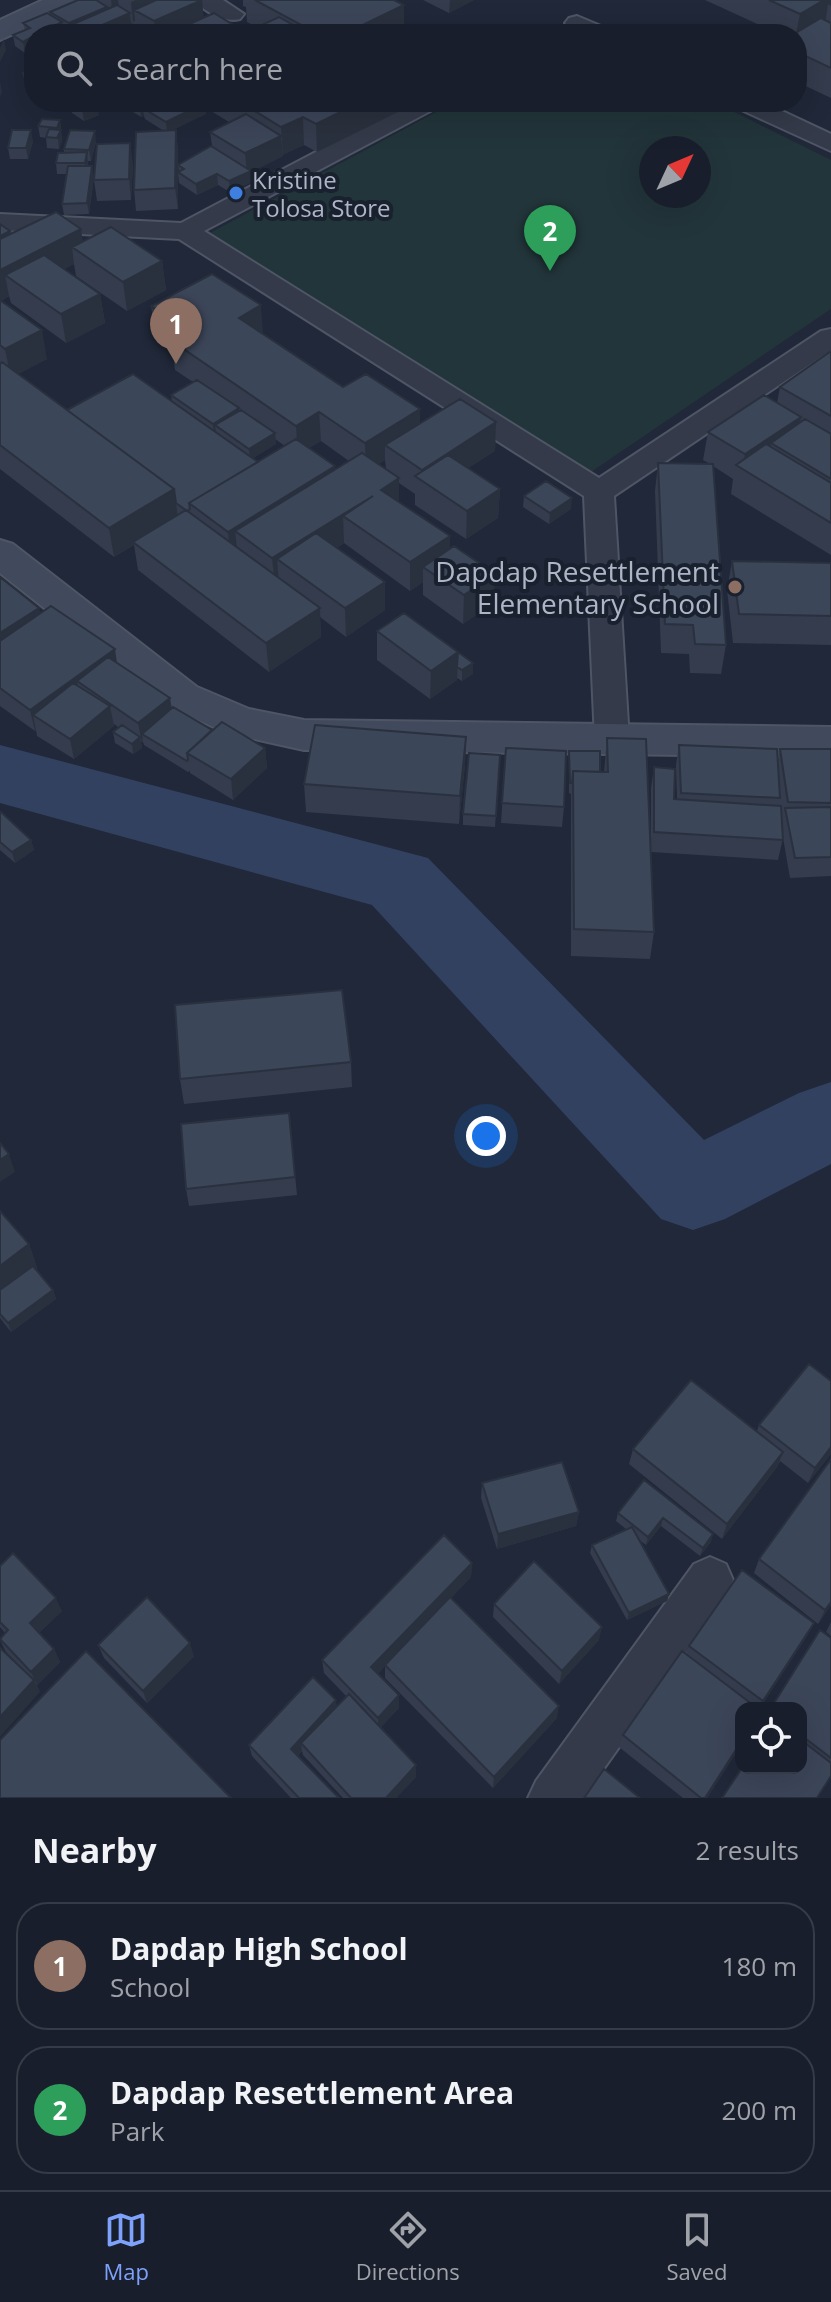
<!DOCTYPE html>
<html lang="en">
<head>
<meta charset="utf-8">
<style>
	:root { --surface:#181e2b; --page:#212733; --text:#f1f3f6; --muted:#9fa2a9; --line:#363c47; --accent:#7ea2fb }
	body { margin:0; font-family:"Open Sans",sans-serif; background:var(--page); color:var(--text) }
	.controls { position:absolute; right:24px; bottom:24px; display:grid; overflow:hidden; border-radius:16px; box-shadow:0 8px 32px #0002 }
	.controls button { width:72px; height:72px; display:grid; place-items:center; padding:0; border:0; border-bottom:2px solid var(--line); background:var(--surface); color:var(--text); font:40px sans-serif }
	.compass { position:absolute; left:639px; top:136px; width:72px; height:72px; border-radius:50%; background:var(--surface); box-shadow:0 8px 32px #0002; rotate:46deg }
	.you { position:absolute; left:486px; top:1136px; width:28px; height:28px; margin:-20px; border:6px solid #fff; border-radius:50%; background:#1a73e8; box-shadow:0 0 0 12px #1a73e833 }
	.badge { display:grid; place-items:center; width:52px; height:52px; border-radius:50%; background:var(--accent); color:#fff; font-size:26px; font-weight:700 }
	.pin { position:absolute; translate:-50% -66px; filter:drop-shadow(0 2px 4px #0008) }
	.pin::after { content:''; position:absolute; top:42px; width:28px; height:24px; background:inherit; clip-path:polygon(0 0,100% 0,50% 100%) }
	.list { margin:0; padding:0; list-style:none }
	h2 { display:flex; justify-content:space-between; align-items:center; height:104px; margin:0; padding:0 32px; font-size:34px }
	h2 small { font-size:26px; font-weight:400; color:var(--muted) }
	.list li { display:grid; grid-template-columns:52px 1fr auto; gap:24px; align-items:center; box-sizing:border-box; height:128px; margin:0 16px 16px; padding:0 16px; border:2px solid var(--line); border-radius:32px }
	.list b { display:block; font-size:30px; white-space:nowrap }
	.list p { margin:0; font-size:26px; white-space:nowrap; color:var(--muted) }
	.list em { font-size:26px; font-style:normal; color:var(--muted) }
	.icon { flex:none; width:44px; height:44px; fill:none; stroke:currentColor; stroke-width:2; stroke-linecap:round; stroke-linejoin:round }
	.map { position:relative; flex:none; width:831px; height:1798px; overflow:hidden }
	.search { position:absolute; background:var(--surface); box-shadow:0 8px 32px #0002; left:24px; right:24px; top:24px; height:88px; display:flex; align-items:center; gap:20px; box-sizing:border-box; padding:0 28px; border-radius:32px; color:var(--muted); font-size:30px }
	.sheet { height:392px; background:var(--surface) }
	nav { display:flex; justify-content:space-around; align-items:center; box-sizing:border-box; height:112px; border-top:2px solid var(--line); background:var(--surface); font-size:22px; color:var(--muted) }
	nav a { display:grid; justify-items:center; gap:4px }
	nav .on { color:var(--accent) }
	.map>svg:first-child { display:block }
	.green { fill:#22353a; fill-rule:evenodd }
	.lines { fill:none; stroke-linecap:round; stroke-linejoin:round }
	.river { fill:#334161; fill-rule:evenodd }
	.street-casing { stroke:#4e5564; stroke-width:4 }
	.secondary-casing { stroke:#4e5564; stroke-width:4 }
	.street { fill:#343a49; fill-rule:evenodd }
	.secondary { fill:#41495c; fill-rule:evenodd }
	.wall { fill:#343c4d; fill-rule:evenodd }
	.shaded-wall { fill:#2a313e }
	.building { fill:#3c4659; stroke:#2a313e; stroke-width:2 }
	.shop-dot { fill:#3f7fe0; stroke:#19202e; stroke-width:3 }
	.education-dot { fill:#8d6e63; stroke:#19202e; stroke-width:3 }
	.labels { text-anchor:middle; dominant-baseline:central; stroke-width:8; stroke-linejoin:round; paint-order:stroke }
	.far-poi-label { font-size:24px; fill:#aeb5c6; stroke:#19202e; text-anchor:start }
	.poi-label { font-size:28px; fill:#aeb5c6; stroke:#19202e; text-anchor:end }
</style>
</head>
<body>
<div class="map">
<svg width="831" height="1798" viewBox="0 0 831 1798">
	<rect width="100%" height="100%" fill="#202839"/>
	<path class="green" d="M455 102H714L831 160V309L591 472 208 234ZM651 148H699V196H651Z"/>
	<g class="lines">
		<path class="river" d="M0 745 428 858 704 1140 799 1093 831 1082V1164L725 1219 693 1230 661 1219 372 905 0 803Z"/>
		<g class="street-casing">
			<path id="street" d="M195 0H223L244 14 240 19C225 23 204 12 195 0Z
				M577 16 608 29 612 34C595 34 577 37 565 23L569 18Z
				M411 102H441L438 107 204 231 599 478 821 331 831 329V350L614 496 629 740 624 749 612 752 600 749 595 740 584 496 179 239 0 230V214L181 223Z
				M732 102H763L831 134V151L735 107Z
				M710 1557 726 1564 733 1580 726 1596 583 1798H528L536 1781 694 1564Z"/>
		</g>
		<g class="secondary-casing">
			<path id="secondary" d="M43 0H79L75 6 0 40V20Z
				M0 540 13 544 197 687 249 709 304 720 831 727V757L304 750 227 733 169 707 0 573Z"/>
		</g>
		<use href="#street" class="street"/>
		<use href="#secondary" class="secondary"/>
	</g>
	<path class="wall" d="M78 0H201L203 18 243 33 257 27 247 22 246 7 243 6V0H394L404 33 401 34H34V56L31 53 30 50 25 53 15 46 13 35 25 30 23 23 50 15V12Z
		M423 0H474L449 13Z
		M705 0H831V98L797 82V34H779Z
		M34 65V87L25 83 23 73Z
		M70 102 99 115 84 121 72 113Z
		M117 102H398V112L317 152 304 145 282 155 283 156 251 172 252 182 230 192 218 185 197 195 179 183 178 173V209L136 211 134 190 164 131 145 119 144 116 141 117ZM206 108 229 122 210 132 212 146 178 165 179 172H178V151L176 130H171L206 114Z
		M60 120 62 141 59 149 47 148 46 138 40 137 38 126Z
		M33 141 28 159H10L8 148Z
		M96 142 91 161H88V166L94 177 89 214 64 215 62 204 67 174H57L56 163 64 153V149Z
		M133 164 131 200 97 201 94 180Z
		M0 224 10 234 83 241 162 261 166 290 127 311 76 276 74 264 64 269 100 294 105 323 66 343 11 303 9 296 1 301 47 359 18 374 67 410 172 402 171 395 193 382 175 370 172 347 155 335 151 306 263 334 343 387 420 409V424L496 422 495 451 468 468 500 489 498 518 466 539 415 505V494L399 483V502L450 536V549L494 603 463 624 423 595V582L410 591 344 543 337 548 385 582V610L346 637 320 617 321 637 269 672 138 570 134 545 114 557 0 469ZM275 439 285 446 258 462 253 458 276 444ZM321 441 349 461 335 469V466L309 448ZM385 460 386 469 379 464Z
		M831 351V555L731 494 733 479 713 466 726 645 721 674 690 673 689 654 661 653 655 491 658 463 710 464 703 460 708 432 777 403 780 387Z
		M524 496 571 509 549 524 523 507Z
		M732 561 831 563V645L733 643 727 590Z
		M0 577 41 613 170 698 172 709 212 730 265 748 267 768 233 800 190 773V771L188 772 144 745 143 742H141L142 748 133 754 115 743 113 732 119 728 114 724V726L74 759 37 736 36 730 35 731 0 706Z
		M377 631 473 674 462 681 457 678V680L430 699 377 660Z
		M466 737 465 765 459 824 306 812 304 784Z
		M607 738 654 932 650 959 571 956V794L569 793V751L600 772H604Z
		M679 745 778 761 780 749H831V876L790 878 783 838 778 860 651 852V788L654 767 674 799H677L676 765Z
		M506 748 564 807 562 827 501 823Z
		M500 755 495 827 463 825V814Z
		M0 813 31 840 34 850 15 863 0 850Z
		M351 1062 352 1087 184 1104 180 1079Z
		M289 1113 297 1195 189 1206 186 1189Z
		M0 1211 29 1244 37 1268 36 1269 53 1290 56 1299 11 1332 0 1318Z
		M759 1425 831 1454 808 1483 780 1461 777 1467 722 1539 629 1464 633 1449 757 1431Z
		M831 1459V1605L818 1624 754 1573 759 1559Z
		M644 1480 711 1542 700 1556 661 1526 646 1545 638 1539 669 1594 667 1601 627 1620 590 1553 592 1545 626 1529 616 1521 618 1513Z
		M482 1483 579 1512 576 1526 497 1549 481 1498Z
		M472 1563 471 1577 451 1598 557 1718 493 1788 385 1678V1666L378 1674 399 1695V1708L381 1727 416 1765V1777L396 1798H343L303 1755 302 1751 298 1756 339 1798H291L252 1756 249 1745 337 1706 346 1696 324 1673 322 1660Z
		M0 1566 62 1611 39 1633 54 1649 60 1662 37 1685 36 1683 40 1692 23 1669 6 1652 0 1640 5 1633 0 1627Z
		M494 1604 599 1640 559 1684 493 1617Z
		M831 1622V1636L826 1632Z
		M814 1623 807 1636 760 1708H741V1745L707 1798H683L619 1747 623 1735 686 1654 689 1646Z
		M831 1638V1776L801 1768V1708Z
		M98 1645 194 1656 147 1703 104 1658Z"/>
	<path class="shaded-wall" d="M111 0H118L120 14 113 17Z
		M136 0H156L134 10 135 21 133 22 131 2Z
		M202 0 204 20 173 34H156L154 21Z
		M450 0H474L449 13Z
		M824 0H831V6L828 4 825 24 796 34 800 14Z
		M404 5V33L401 34H344Z
		M107 7 108 18 71 25 73 33 71 34 69 23Z
		M130 13 131 23 107 34H84V33Z
		M62 22 64 33 62 34H39Z
		M34 36V46L29 43 30 50 25 53 23 42Z
		M4 39 6 50 0 62V48Z
		M0 81 2 92 0 98Z
		M139 102H174L143 108 144 116 141 117Z
		M361 102H398V112L317 152 316 124Z
		M205 103 206 114 167 133 166 122Z
		M97 104 99 115 84 121 82 110Z
		M303 117 304 145 283 155 281 127Z
		M60 120 62 141 59 149 57 128Z
		M31 130 33 141 28 159 26 148Z
		M176 130 178 151V209L175 188Z
		M95 131 96 142 91 161 89 150Z
		M281 136 283 156 251 172 252 182 230 192 229 181 247 173 245 153Z
		M130 143 133 164 131 200 129 179Z
		M87 152 88 163 86 174 85 163Z
		M92 166 94 177 89 214 87 203Z
		M217 174 218 185 197 195 196 184Z
		M81 229 85 256 72 247 74 264 25 289 5 275 9 296 0 301V270Z
		M10 231 15 260 0 267V236Z
		M162 261 166 290 127 311 123 282Z
		M100 294 105 323 66 343 61 314Z
		M261 305 263 334 239 318Z
		M42 330 47 359 11 378 5 349Z
		M239 408 240 419 215 425 216 433 214 435 213 424Z
		M420 409V438L385 445V460L366 472 365 443Z
		M319 412 321 441 298 455 296 426Z
		M801 417 796 446 771 443 767 465 743 469 745 454Z
		M496 422 495 451 435 490 422 481V470Z
		M275 433 276 444 250 460 249 449Z
		M335 466 336 495 235 531 238 556 231 560 228 532Z
		M399 478V507L381 490Z
		M174 489 178 518 133 542 134 545 114 557 109 528Z
		M500 489 498 518 466 539 467 511Z
		M373 496 343 516 344 543 297 573 277 559 279 584 275 586 272 558Z
		M572 498 571 509 549 524 550 513Z
		M450 536V565L423 567V582L410 591V562Z
		M495 574 494 603 463 624 464 595Z
		M385 582V610L346 637 345 608Z
		M39 608 44 628 0 656V633Z
		M320 608 321 637 269 672 266 643Z
		M115 649 118 670 77 681 80 698 33 715 36 730 35 731 30 710Z
		M458 652 457 680 430 699 431 671Z
		M473 663V674L462 681V670Z
		M170 698 173 719 142 734 143 742 142 743 138 723Z
		M110 706 114 726 74 759 70 739Z
		M140 737 142 748 133 754 132 744Z
		M466 737 465 765 459 824 460 796Z
		M265 748 267 768 233 800 231 779Z
		M31 840 34 850 15 863 12 852Z
		M9 1154 15 1172 0 1182V1160Z
		M29 1244 37 1268 0 1295V1266Z
		M53 1290 56 1299 11 1332 8 1323Z
		M831 1447V1454L808 1483 815 1468Z
		M783 1452 777 1467 722 1539 727 1524Z
		M579 1512 576 1526 497 1549 498 1534Z
		M663 1518 661 1526 646 1545 648 1537Z
		M713 1534 711 1542 700 1556 703 1548Z
		M472 1563 471 1577 372 1680 371 1667Z
		M669 1594 667 1601 627 1620 629 1613Z
		M56 1598 62 1611 36 1636 30 1623Z
		M831 1602V1605L818 1624 825 1610Z
		M814 1623 807 1636 760 1708 763 1701Z
		M602 1627 599 1640 559 1684 562 1671Z
		M190 1643 194 1656 147 1703 143 1691Z
		M54 1649 60 1662 37 1685 31 1672Z
		M34 1680 40 1692 0 1737V1717Z
		M399 1695V1708L378 1730V1718Z
		M336 1700 338 1713 301 1743 302 1751 294 1760 291 1749Z
		M559 1706 557 1718 493 1788 494 1777Z
		M741 1742V1745L707 1798H705Z
		M416 1765V1777L396 1798H386Z"/>
	<path class="building" d="M78 0H96L107 7 69 23 50 12Z
		M156 0H202L154 21 134 10Z
		M255 0H394L404 5 344 34H318Z
		M769 0H824L800 14Z
		M117 5 130 13 84 33 71 25Z
		M47 13 62 22 39 34H34V36L23 42 13 35 30 28 23 23Z
		M214 13 243 31 236 34H167Z
		M279 17 309 34H242Z
		M821 18 831 23V68L797 52V34H794Z
		M130 23 145 32 141 34H106Z
		M63 28 70 32 67 34H51Z
		M34 65V77L23 73Z
		M70 102H95L97 104 82 110Z
		M156 102H204L205 103 166 122 143 108Z
		M240 102H361L316 124 303 117 281 127Z
		M246 114 281 136 245 153 210 132Z
		M42 119 60 120 57 128 38 126Z
		M49 129 61 130 57 138 46 137Z
		M12 130H31L26 148H8Z
		M70 130 95 131 89 150 64 149Z
		M176 130 175 188 134 190 136 132Z
		M130 143 129 179 94 180 97 144Z
		M211 146 251 171 229 181 217 174 196 184 178 172 184 169 178 165Z
		M87 152 85 163H56L58 153Z
		M68 166H92L87 203 62 204Z
		M56 212 81 229 0 270V239Z
		M0 224 10 231 0 236Z
		M111 227 162 261 123 282 72 247Z
		M44 255 100 294 61 314 5 275Z
		M212 274 261 305 239 318 343 387 366 374 420 409 365 443 319 412 296 426 172 341 189 332 151 306Z
		M0 300 42 330 5 349 0 345Z
		M831 351V416L780 387Z
		M2 362 174 489 109 528 0 445V364Z
		M133 374 258 462 189 503 190 509 187 511 176 503 174 489 67 410Z
		M197 380 239 408 213 424 171 395Z
		M764 395 801 417 745 454 708 432Z
		M460 399 496 422 422 470 385 445Z
		M241 410 275 433 249 449 215 425Z
		M805 419 831 434V479L771 443Z
		M296 439 335 466 228 532 189 503Z
		M766 444 831 483V523L736 465Z
		M362 453 399 478 381 490 450 536 410 562 343 516 373 496 272 558 235 531Z
		M448 455 500 489 467 511 415 476Z
		M658 463 713 464 726 645 695 644 693 625 665 624Z
		M546 481 572 498 550 513 524 496Z
		M186 510 320 608 266 643 133 542Z
		M316 533 385 582 345 608 277 559Z
		M454 546 495 574 464 595 423 567Z
		M732 561 831 563V616L739 614Z
		M0 577 39 608 0 633Z
		M51 606 115 649 30 710 0 688V641Z
		M404 613 458 652 431 671 377 631Z
		M440 639 473 663 462 670 457 667 458 652Z
		M108 657 170 698 138 723 77 681Z
		M73 683 110 706 70 739 33 715Z
		M173 707 212 730 187 753 188 760 187 761 142 734Z
		M222 722 265 748 231 779 187 753Z
		M122 725 140 737 132 744 113 732Z
		M315 725 466 737 460 796 304 784Z
		M607 738 646 739 654 932 574 929 573 771 608 772Z
		M679 745 777 749 780 798 681 793Z
		M506 748 566 751 564 807 502 803Z
		M780 749H831V803L788 802Z
		M569 751H600V772L573 771 572 783H570Z
		M469 753 500 755 496 816 463 814Z
		M654 767 675 769 674 799 781 806 783 840 654 832Z
		M831 807V857L795 858 785 808Z
		M1 812 31 840 12 852 0 842V813Z
		M342 990 351 1062 180 1079 175 1005Z
		M289 1113 295 1177 186 1189 181 1124Z
		M0 1143 9 1154 0 1160Z
		M0 1211 29 1244 0 1266Z
		M33 1266 53 1290 8 1323 0 1314V1290Z
		M809 1364 831 1381V1447L815 1468 759 1425Z
		M691 1380 783 1452 727 1524 633 1449Z
		M831 1459V1602L825 1610 759 1559Z
		M562 1462 579 1512 498 1534 482 1483Z
		M644 1480 713 1534 703 1548 663 1518 648 1537 618 1513Z
		M632 1527 669 1594 629 1613 592 1545Z
		M444 1535 472 1563 371 1667 399 1695 378 1718 322 1660Z
		M13 1553 56 1598 30 1623 54 1649 31 1672 0 1639 8 1630 0 1622V1566Z
		M534 1561 602 1627 562 1671 494 1604Z
		M742 1570 814 1623 763 1701 689 1646Z
		M147 1597 190 1643 143 1691 98 1645Z
		M450 1597 559 1706 494 1777 385 1665Z
		M820 1630 831 1638V1758L801 1735V1708H771Z
		M0 1648 34 1680 0 1717Z
		M86 1651 231 1798H0V1740Z
		M682 1651 757 1708H741V1742L705 1798H701L623 1735Z
		M313 1677 336 1700 291 1749 339 1798H299L249 1745Z
		M349 1694 416 1765 386 1798H351L301 1743Z
		M801 1740 831 1763V1776L817 1798H722L742 1768H801Z
		M604 1769 640 1798H584Z"/>
	<circle class="shop-dot" cx="236" cy="193" r="8"/>
	<circle class="education-dot" cx="735" cy="587" r="8"/>
	<g class="labels">
		<g class="far-poi-label">
			<text x="252" y="179">Kristine<tspan x="252" dy="28">Tolosa Store</tspan></text>
		</g>
		<g class="poi-label">
			<text x="719" y="571">Dapdap Resettlement<tspan x="719" dy="32">Elementary School</tspan></text>
		</g>
	</g>
</svg>
<div class="controls">
<button><svg class="icon" aria-label="locate" viewBox="0 0 24 24"><circle cx="12" cy="12" r="6"/><path d="M12 2v4M12 18v4M2 12h4M18 12h4"/></svg></button>
</div>
<svg class="compass" viewBox="-18 -18 36 36"><path d="M0-13l5 13h-10z" fill="#e53935"/><path d="M0 13l5-13h-10z" fill="#9fa2a9"/></svg>
<div class="you"></div>
<div class="pin badge" style="left:176px;top:364px;background:#8d6e63">1</div>
<div class="pin badge" style="left:550px;top:271px;background:#2e9e5b">2</div>
<div class="search"><svg class="icon" aria-label="search" viewBox="0 0 24 24"><circle cx="10" cy="10" r="6"/><path d="M15 15l6 6"/></svg>Search here</div>
</div>
<section class="sheet">
<h2>Nearby<small>2 results</small></h2>
<ul class="list">
<li><span class="badge" style="background:#8d6e63">1</span><div><b>Dapdap High School</b><p>School</p></div><em>180 m</em></li>
<li><span class="badge" style="background:#2e9e5b">2</span><div><b>Dapdap Resettlement Area</b><p>Park</p></div><em>200 m</em></li>
</ul>
</section>
<nav>
<a class="on"><svg class="icon" aria-label="map" viewBox="0 0 24 24"><path d="M3 6l6-2 6 2 6-2v14l-6 2-6-2-6 2zM9 4v14M15 6v14"/></svg>Map</a>
<a><svg class="icon" aria-label="directions" viewBox="0 0 24 24"><path d="M12 3l9 9-9 9-9-9zM9 14v-3h6M13 9l2 2-2 2"/></svg>Directions</a>
<a><svg class="icon" aria-label="saved" viewBox="0 0 24 24"><path d="M7 4h10v16l-5-4-5 4z"/></svg>Saved</a>
</nav>
</body>
</html>
